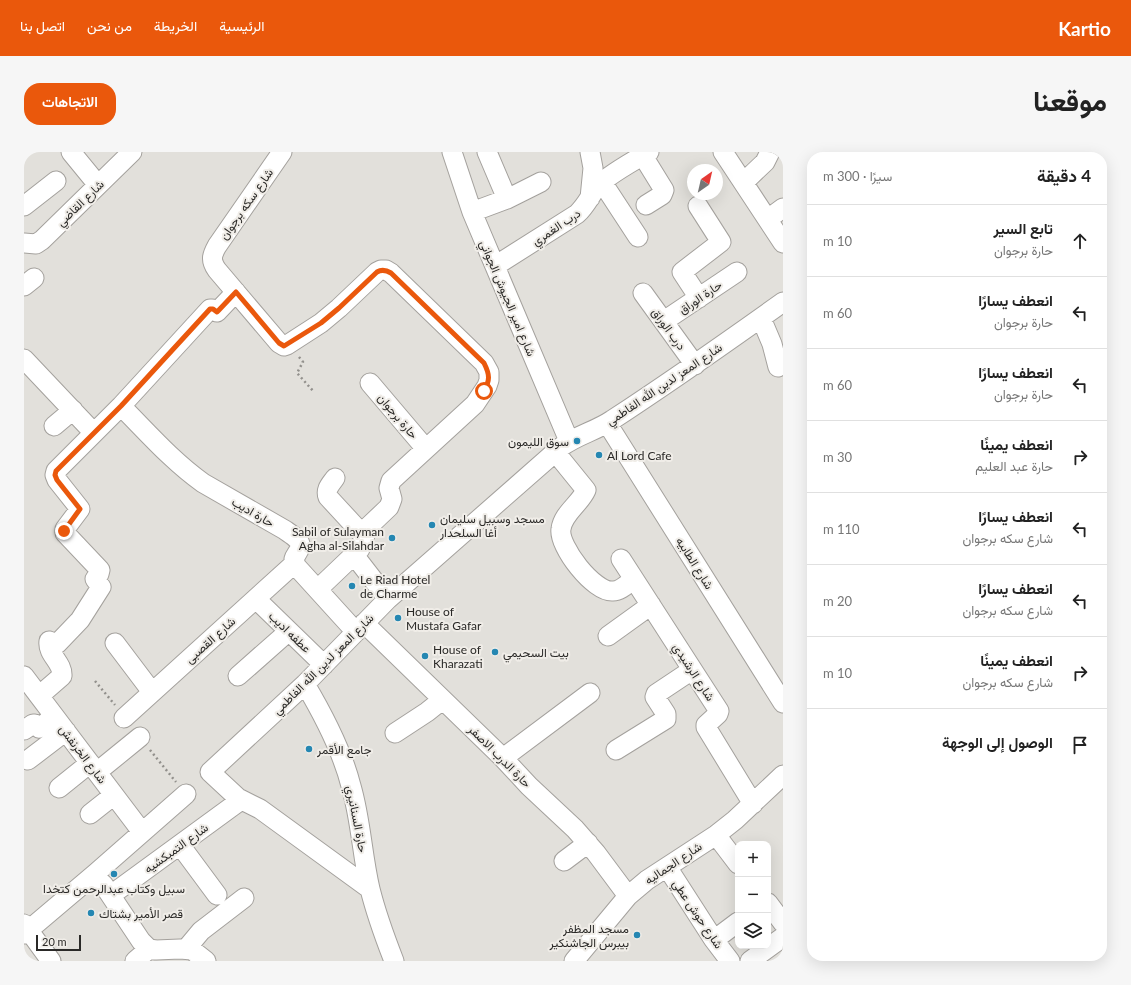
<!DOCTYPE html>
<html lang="ar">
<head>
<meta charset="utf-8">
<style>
	:root { --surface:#fff; --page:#f6f6f6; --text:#222; --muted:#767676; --line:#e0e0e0; --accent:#ea580c }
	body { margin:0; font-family:Lato,Vazirmatn,sans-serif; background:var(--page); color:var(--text); direction:rtl }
	.controls { position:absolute; right:12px; bottom:12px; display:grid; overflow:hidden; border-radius:8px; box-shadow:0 4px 16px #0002 }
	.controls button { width:36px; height:36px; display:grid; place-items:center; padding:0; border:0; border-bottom:1px solid var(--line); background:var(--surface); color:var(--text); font:20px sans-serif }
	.compass { position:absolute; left:663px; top:12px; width:36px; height:36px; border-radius:50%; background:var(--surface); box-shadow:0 4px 16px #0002; rotate:34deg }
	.scale { position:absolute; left:12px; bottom:10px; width:45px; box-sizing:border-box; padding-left:4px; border:2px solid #2a2927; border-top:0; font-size:11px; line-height:14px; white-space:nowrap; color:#2a2927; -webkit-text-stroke:3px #f0ede8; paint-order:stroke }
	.stop { position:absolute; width:12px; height:12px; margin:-9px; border:3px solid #ea580c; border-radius:50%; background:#fff }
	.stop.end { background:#ea580c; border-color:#fff; box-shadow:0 1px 4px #0008 }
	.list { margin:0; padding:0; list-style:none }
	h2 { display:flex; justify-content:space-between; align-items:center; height:52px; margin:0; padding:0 16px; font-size:17px }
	h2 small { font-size:13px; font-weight:400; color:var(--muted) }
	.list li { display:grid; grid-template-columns:26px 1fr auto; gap:12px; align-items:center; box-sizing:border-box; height:72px; padding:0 16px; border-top:1px solid var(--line) }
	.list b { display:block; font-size:15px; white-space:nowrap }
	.list p { margin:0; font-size:13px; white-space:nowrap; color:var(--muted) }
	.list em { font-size:13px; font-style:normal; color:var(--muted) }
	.icon { flex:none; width:22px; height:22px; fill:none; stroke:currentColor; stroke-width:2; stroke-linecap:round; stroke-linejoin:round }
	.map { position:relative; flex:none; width:759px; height:809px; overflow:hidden; direction:ltr; border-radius:16px }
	header { display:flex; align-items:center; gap:24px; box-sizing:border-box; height:56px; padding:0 20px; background:var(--accent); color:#fff }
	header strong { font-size:19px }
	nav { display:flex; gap:22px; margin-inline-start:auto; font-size:14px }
	.intro { display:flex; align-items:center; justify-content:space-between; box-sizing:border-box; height:96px; padding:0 24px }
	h1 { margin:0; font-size:28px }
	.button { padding:10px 18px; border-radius:16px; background:var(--accent); color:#fff; font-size:14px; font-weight:700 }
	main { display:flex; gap:24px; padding:0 24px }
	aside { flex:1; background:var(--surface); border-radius:16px; box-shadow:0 4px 16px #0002 }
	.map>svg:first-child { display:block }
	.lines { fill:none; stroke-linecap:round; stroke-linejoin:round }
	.minor-casing { stroke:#a4a19d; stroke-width:21 }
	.path { stroke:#92908c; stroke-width:2.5; stroke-dasharray:2 3; stroke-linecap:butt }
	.minor { stroke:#fff; stroke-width:19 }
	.route { stroke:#ea580c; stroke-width:5 }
	.poi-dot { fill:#2587b2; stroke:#f0ede8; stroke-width:1.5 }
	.labels { text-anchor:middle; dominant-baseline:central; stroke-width:4; stroke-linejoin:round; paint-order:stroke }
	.street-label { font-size:12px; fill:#2a2927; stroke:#f0ede8 }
	.poi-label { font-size:12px; fill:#2a2927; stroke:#f0ede8; text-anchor:start }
</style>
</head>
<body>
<header>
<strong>Kartio</strong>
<nav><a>الرئيسية</a><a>الخريطة</a><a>من نحن</a><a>اتصل بنا</a></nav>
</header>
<div class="intro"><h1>موقعنا</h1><a class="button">الاتجاهات</a></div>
<main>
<aside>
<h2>4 دقيقة<small>سيرًا · 300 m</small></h2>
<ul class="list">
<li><svg class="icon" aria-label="ahead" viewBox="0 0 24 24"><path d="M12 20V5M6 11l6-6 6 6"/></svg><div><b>تابع السير</b><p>حارة برجوان</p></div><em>10 m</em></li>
<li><svg class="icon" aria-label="left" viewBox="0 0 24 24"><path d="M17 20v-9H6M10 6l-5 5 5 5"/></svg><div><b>انعطف يسارًا</b><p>حارة برجوان</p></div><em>60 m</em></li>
<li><svg class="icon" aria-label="left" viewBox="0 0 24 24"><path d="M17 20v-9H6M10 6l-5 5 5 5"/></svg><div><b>انعطف يسارًا</b><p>حارة برجوان</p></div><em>60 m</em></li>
<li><svg class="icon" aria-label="right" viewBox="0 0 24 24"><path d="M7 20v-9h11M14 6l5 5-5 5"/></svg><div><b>انعطف يمينًا</b><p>حارة عبد العليم</p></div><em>30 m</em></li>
<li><svg class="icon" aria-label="left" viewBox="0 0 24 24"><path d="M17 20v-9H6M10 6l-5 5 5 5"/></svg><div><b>انعطف يسارًا</b><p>شارع سكه برجوان</p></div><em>110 m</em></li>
<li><svg class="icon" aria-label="left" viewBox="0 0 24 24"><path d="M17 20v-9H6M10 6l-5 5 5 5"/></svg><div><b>انعطف يسارًا</b><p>شارع سكه برجوان</p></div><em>20 m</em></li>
<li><svg class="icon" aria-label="right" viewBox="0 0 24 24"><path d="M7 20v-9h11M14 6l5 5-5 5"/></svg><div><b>انعطف يمينًا</b><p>شارع سكه برجوان</p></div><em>10 m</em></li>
<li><svg class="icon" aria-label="arrive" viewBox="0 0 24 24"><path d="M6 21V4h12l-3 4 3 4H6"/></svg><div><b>الوصول إلى الوجهة</b></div></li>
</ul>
</aside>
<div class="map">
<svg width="759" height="809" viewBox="0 0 759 809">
	<rect width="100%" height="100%" fill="#e2e0db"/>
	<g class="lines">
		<g class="minor-casing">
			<path id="minor" d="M47 0 74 33
				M258 0 193 94C188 103 186 108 193 118L255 191 260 194 263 193 297 171 315 156 353 120 357 118H362L367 121 460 211 465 220V228L463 234 451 252 367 329 365 336 368 347 365 355 344 375 336 397 294 437
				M428 0 448 60 545 289
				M463 0 483 47
				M566 0 569 16 566 46
				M699 0 759 91
				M619 4 640 38 638 43 622 53
				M578 30 614 85
				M720 30 741 10 746 0
				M0 54 32 29
				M674 54 697 90 658 120 675 146
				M448 60 483 47 517 30
				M744 67 759 56
				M0 91 12 92 18 88 108 0
				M471 114 553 62C562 54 566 44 573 35 582 24 611 8 625 0
				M0 134 10 126
				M619 141 671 213
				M737 166 748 192 754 215
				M640 169 713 120
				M0 207 70 281
				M346 231 402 297
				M97 254C123 280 148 309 179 331L261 378C266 382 278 388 276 395 275 400 271 403 270 407L272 414 332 480
				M583 271 759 551
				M30 274 49 258
				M532 301 562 338C556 352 539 361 537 377 534 394 570 441 589 439 597 439 604 431 610 427
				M311 326C307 332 301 337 304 345L340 384
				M330 403 364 447
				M597 407 695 559 694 562 682 573V575L729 652
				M232 447 300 513
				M340 471 479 606 505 634 551 677 572 701 604 744
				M584 484 627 453
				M91 491 128 540
				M0 524 118 680
				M214 524 265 479
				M281 532C300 564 318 598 327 634 337 668 338 703 346 737 352 761 361 786 370 809
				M15 544 38 524C39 510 23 503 25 489L33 492 56 468 77 435 71 427 75 422 76 418 41 381V377L56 357 33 328 31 323 32 319 97 254 186 157H188L193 160 194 159 212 140
				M100 566 271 411
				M0 578 9 572H11L15 576 17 575 30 564
				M371 581 403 560 418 548
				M592 598 642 567V562L631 545 632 542 668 518
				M479 606 566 541
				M4 608 42 579
				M73 620 116 585
				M35 636 66 611
				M66 662 90 643
				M692 683 714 712
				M156 693 193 743
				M540 709 564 691
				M643 715 690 788 706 809
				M79 732 117 789 125 797 132 798 156 797 168 798 182 809
				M346 737 236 657 214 646 186 620 281 532 364 447 537 295C553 283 572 279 588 268 646 230 703 190 759 150
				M87 743 217 648
				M744 751 759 771
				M0 772 27 809
				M0 782 72 721 162 642
				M690 788 714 770
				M162 797 177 779 220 746
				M111 809 125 797
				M550 809 604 744 623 728 692 683 711 668 759 623
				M726 809 759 785"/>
		</g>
		<path class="path" d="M275 205 279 210 273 221 290 240
			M71 529 91 553
			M126 598 152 630"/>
		<use href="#minor" class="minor"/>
	</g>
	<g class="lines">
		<path class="route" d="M40 379 56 357 33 328 31 323 32 319 97 254 186 157H189L193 160 194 159 212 140 255 191 260 194 297 171 315 156 353 120C358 117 362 118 367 121L460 211C466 223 466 228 460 239"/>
	</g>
	<g class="poi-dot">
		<circle cx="553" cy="289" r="4"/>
		<circle cx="575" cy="303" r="4"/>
		<circle cx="408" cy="373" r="4"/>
		<circle cx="368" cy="386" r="4"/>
		<circle cx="328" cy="434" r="4"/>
		<circle cx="374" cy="466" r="4"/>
		<circle cx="471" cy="500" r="4"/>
		<circle cx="401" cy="504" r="4"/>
		<circle cx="285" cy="597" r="4"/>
		<circle cx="90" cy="722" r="4"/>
		<circle cx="67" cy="761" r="4"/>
		<circle cx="613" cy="783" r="4"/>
	</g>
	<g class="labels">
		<g class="street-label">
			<text transform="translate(56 51) rotate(-44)">شارع القاضي</text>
			<text transform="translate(222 52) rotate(-55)">شارع سكه برجوان</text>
			<text transform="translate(532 75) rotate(-34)">درب الغمري</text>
			<text transform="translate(676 145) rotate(-34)">حارة الوراق</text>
			<text transform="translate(484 146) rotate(67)">شارع امير الجيوش الجواني</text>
			<text transform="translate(645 177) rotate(54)">درب الوراق</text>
			<text transform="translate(640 232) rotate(-34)">شارع المعز لدين الله الفاطمي</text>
			<text transform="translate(374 264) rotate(50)">حارة برجوان</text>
			<text transform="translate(229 360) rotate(30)">حارة اديب</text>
			<text transform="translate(671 411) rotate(58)">شارع الطابيه</text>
			<text transform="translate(266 480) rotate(44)">عطفه اديب</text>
			<text transform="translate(186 488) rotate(-42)">شارع القصبى</text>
			<text transform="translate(299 512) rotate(-45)">شارع المعز لدين الله الفاطمي</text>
			<text transform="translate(670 520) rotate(57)">شارع الرشيدي</text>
			<text transform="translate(59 602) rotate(53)">شارع الخرنفش</text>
			<text transform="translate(476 604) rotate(45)">حارة الدرب الاصفر</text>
			<text transform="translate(333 667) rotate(79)">حارة السنانيري</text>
			<text transform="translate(152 696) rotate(-36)">شارع التمبكشيه</text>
			<text transform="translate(649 711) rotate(-34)">شارع الجماليه</text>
			<text transform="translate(674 762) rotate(56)">شارع حوش عطي</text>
		</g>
		<g class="poi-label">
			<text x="545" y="289" text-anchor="end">سوق الليمون</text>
			<text x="583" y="303">Al Lord Cafe</text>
			<text x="416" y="366">مسجد وسبيل سليمان<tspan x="416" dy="14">أغا السلحدار</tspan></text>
			<text x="360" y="379" text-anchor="end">Sabil of Sulayman<tspan x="360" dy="14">Agha al-Silahdar</tspan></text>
			<text x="336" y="427">Le Riad Hotel<tspan x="336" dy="14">de Charme</tspan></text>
			<text x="382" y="459">House of<tspan x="382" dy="14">Mustafa Gafar</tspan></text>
			<text x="409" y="497">House of<tspan x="409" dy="14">Kharazati</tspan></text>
			<text x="479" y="500">بيت السحيمي</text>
			<text x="293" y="597">جامع الأقمر</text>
			<text x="90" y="736" text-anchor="middle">سبيل وكتاب عبدالرحمن كتخدا</text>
			<text x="75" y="761">قصر الأمير بشتاك</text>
			<text x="605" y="776" text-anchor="end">مسجد المظفر<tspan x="605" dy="14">بيبرس الجاشنكير</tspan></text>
		</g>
	</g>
</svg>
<div class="controls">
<button>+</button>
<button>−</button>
<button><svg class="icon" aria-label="layers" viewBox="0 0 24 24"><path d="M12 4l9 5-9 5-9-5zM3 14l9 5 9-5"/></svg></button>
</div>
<svg class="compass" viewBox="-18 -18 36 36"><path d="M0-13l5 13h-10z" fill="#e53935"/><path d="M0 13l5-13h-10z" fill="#767676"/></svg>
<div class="scale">20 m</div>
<div class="stop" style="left:460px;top:239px"></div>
<div class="stop end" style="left:40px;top:379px"></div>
</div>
</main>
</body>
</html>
